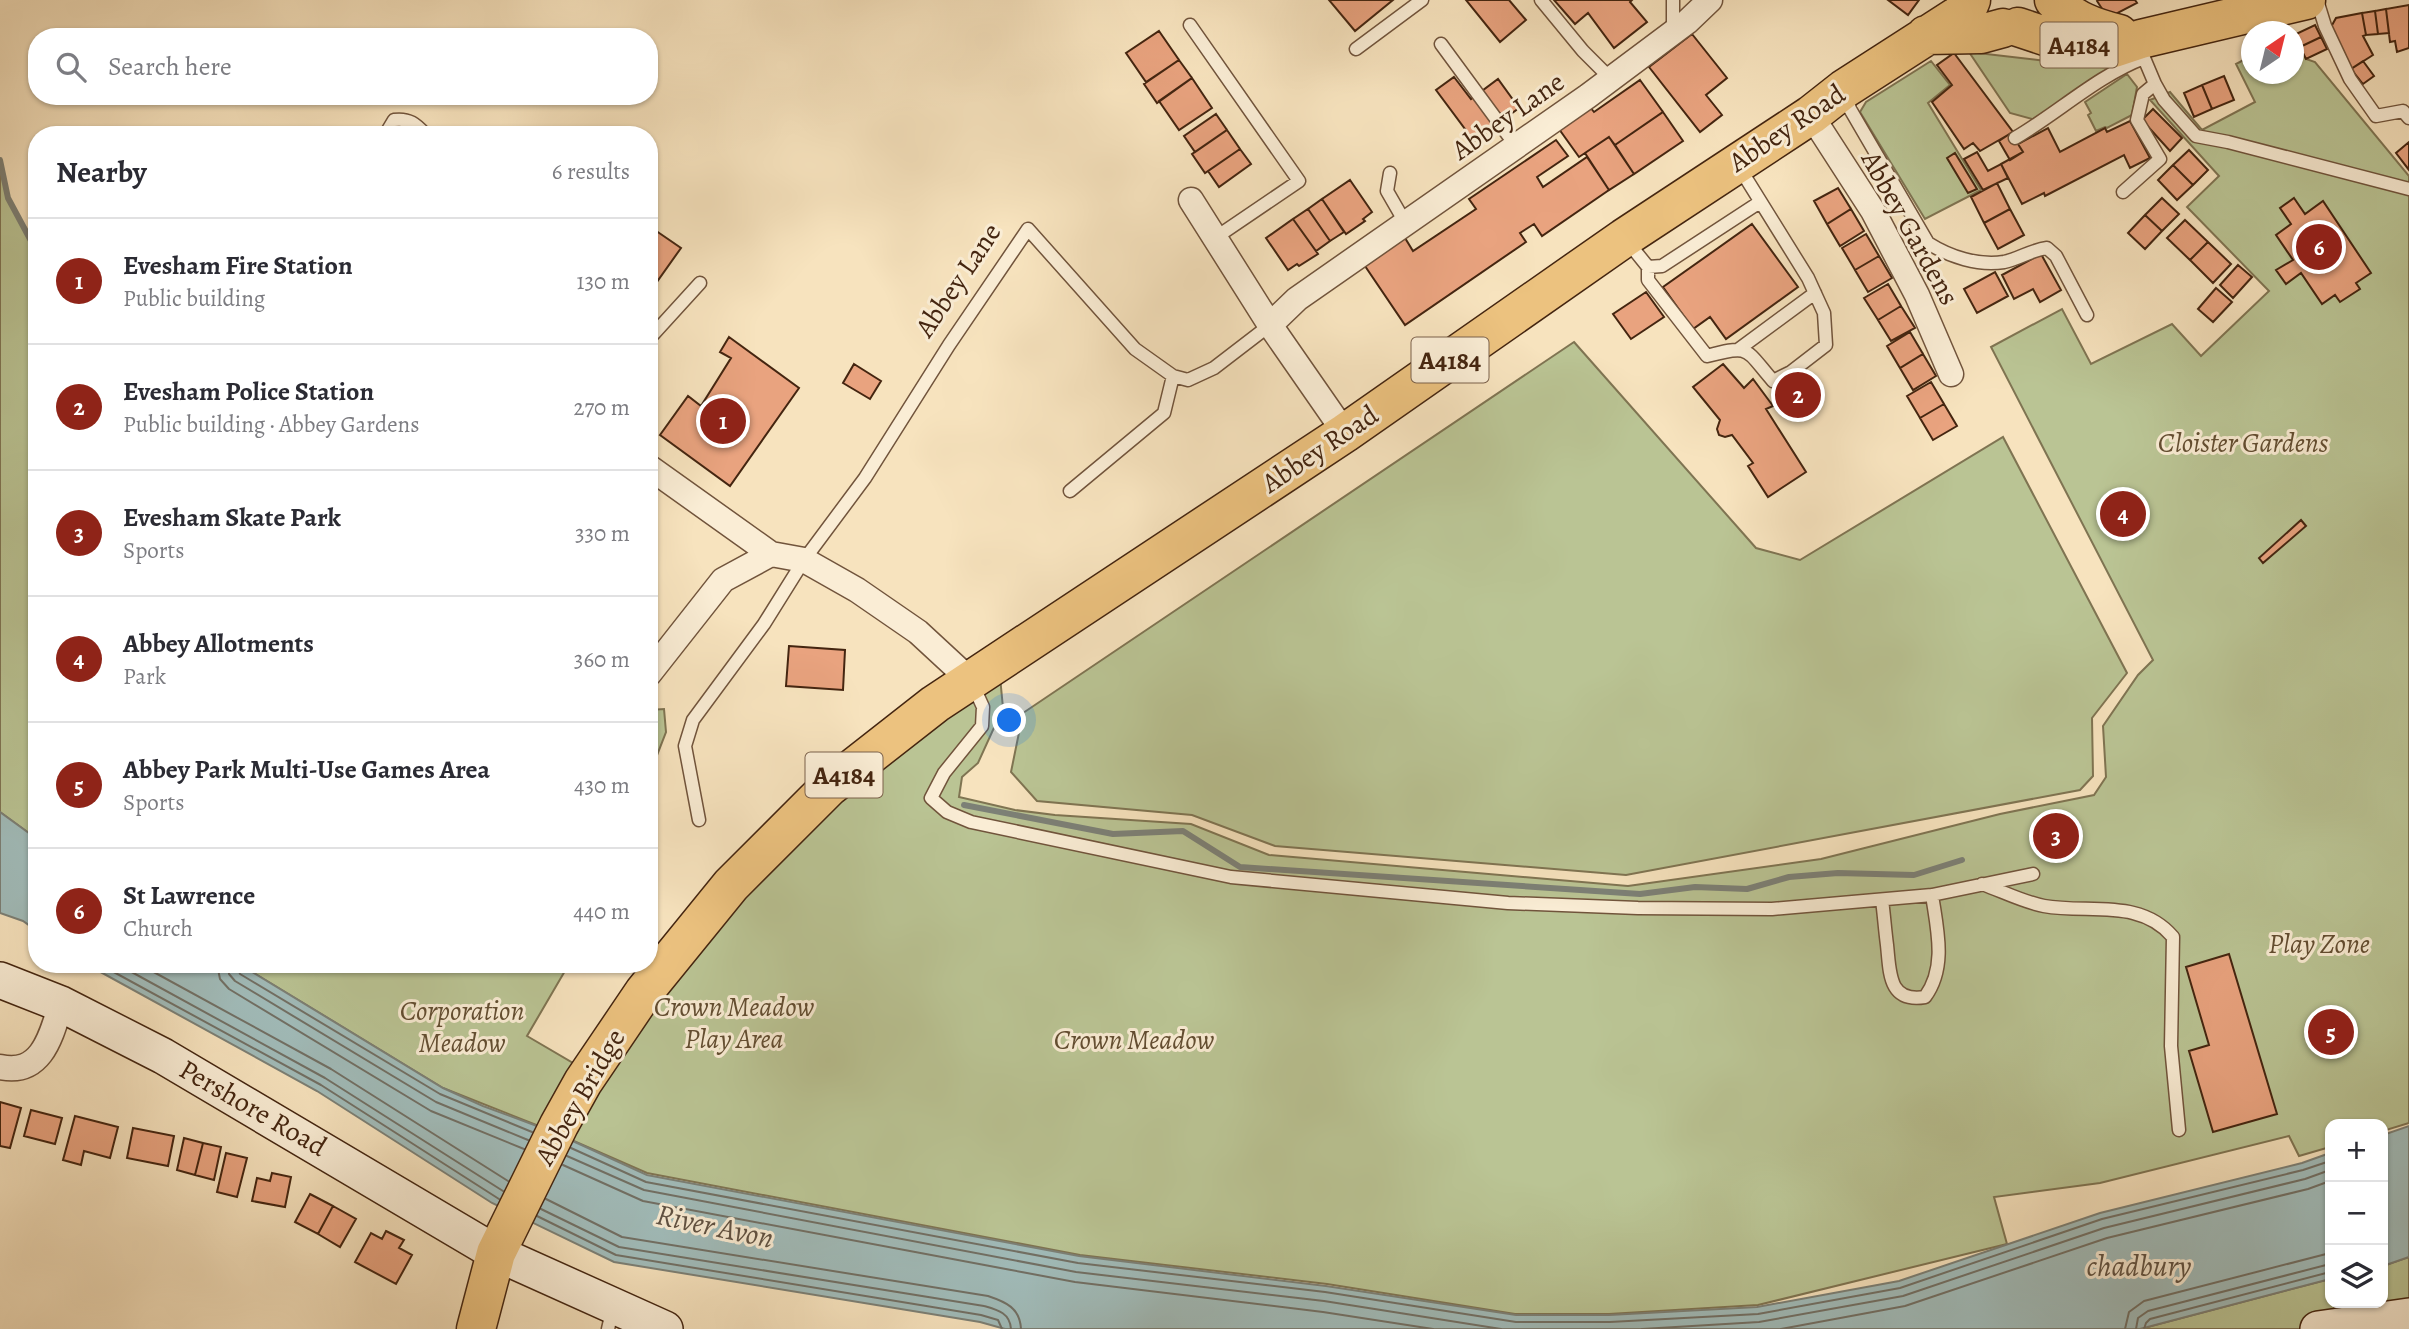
<!DOCTYPE html>
<html lang="en">
<head>
<meta charset="utf-8">
<style>
	:root { --surface:#fff; --page:#f2f2f3; --text:#2b2b33; --muted:#7c7c81; --line:#e1e1e2; --accent:#8f2418 }
	body { margin:0; font-family:Alegreya,serif; background:var(--page); color:var(--text) }
	.controls { position:absolute; right:21px; bottom:21px; display:grid; overflow:hidden; border-radius:14px; box-shadow:0 2px 5px #0004 }
	.controls button { width:63px; height:63px; display:grid; place-items:center; padding:0; border:0; border-bottom:2px solid var(--line); background:var(--surface); color:var(--text); font:35px sans-serif }
	.compass { position:absolute; left:2241px; top:21px; width:63px; height:63px; border-radius:50%; background:var(--surface); box-shadow:0 2px 5px #0004; rotate:35deg }
	.you { position:absolute; left:1010px; top:721px; width:24px; height:24px; margin:-18px; border:5px solid #fff; border-radius:50%; background:#1a73e8; box-shadow:0 0 0 10px #1a73e833 }
	.badge { display:grid; place-items:center; width:46px; height:46px; border-radius:50%; background:var(--accent); color:#fff; font-size:23px; font-weight:700 }
	.pin { position:absolute; translate:-50% -50%; border:4px solid #fff; box-shadow:0 2px 7px #0006 }
	.list { margin:0; padding:0; list-style:none }
	h2 { display:flex; justify-content:space-between; align-items:center; height:91px; margin:0; padding:0 28px; font-size:30px }
	h2 small { font-size:23px; font-weight:400; color:var(--muted) }
	.list li { display:grid; grid-template-columns:46px 1fr auto; gap:21px; align-items:center; box-sizing:border-box; height:126px; padding:0 28px; border-top:2px solid var(--line) }
	.list b { display:block; font-size:26px; white-space:nowrap }
	.list p { margin:0; font-size:23px; white-space:nowrap; color:var(--muted) }
	.list em { font-size:23px; font-style:normal; color:var(--muted) }
	.icon { flex:none; width:38px; height:38px; fill:none; stroke:currentColor; stroke-width:2; stroke-linecap:round; stroke-linejoin:round }
	.map { position:relative; flex:none; width:2409px; height:1329px; overflow:hidden }
	.search { position:absolute; background:var(--surface); box-shadow:0 2px 5px #0004; left:28px; top:28px; width:630px; height:77px; display:flex; align-items:center; gap:18px; box-sizing:border-box; padding:0 24px; border-radius:28px; color:var(--muted); font-size:26px }
	.panel { position:absolute; background:var(--surface); box-shadow:0 2px 5px #0004; left:28px; top:126px; width:630px; height:847px; border-radius:28px }
	.map>svg:first-child { display:block }
	.green { fill:#bac494; stroke:#7f7452; stroke-width:2 }
	.water { fill:#a1bcba; stroke:#7c8076; stroke-width:2 }
	.lines { fill:none; stroke-linecap:round; stroke-linejoin:round }
	.shore { stroke:#727065; stroke-width:2 }
	.stream { stroke:#7c8076; stroke-width:6 }
	.building { fill:#e9a37f; stroke:#442510; stroke-width:2 }
	.lane-casing { stroke:#71543c; stroke-width:15 }
	.street-casing { stroke:#71543c; stroke-width:27 }
	.secondary-casing { stroke:#442510; stroke-width:38 }
	.primary-casing { stroke:#442510; stroke-width:41 }
	.lane { stroke:#faedd5; stroke-width:12 }
	.street { stroke:#faedd5; stroke-width:24 }
	.secondary { stroke:#faedd5; stroke-width:35 }
	.primary { stroke:#ecc27f; stroke-width:38 }
	.labels { text-anchor:middle; dominant-baseline:central; stroke-width:6; stroke-linejoin:round; paint-order:stroke }
	.shield { fill:#faedd5; stroke:#7b614b; stroke-width:2 }
	.shield-label { font-size:26px; font-weight:bold; fill:#442510 }
	.street-label { font-size:28px; fill:#442510; stroke:#faedd5 }
	.park-label { font-size:28px; font-style:italic; fill:#624d31; stroke:#faedd5 }
	.water-label { font-size:30px; font-style:italic; fill:#605243; stroke:#faedd5 }
</style>
</head>
<body>
<div class="map">
<svg width="2409" height="1329" viewBox="0 0 2409 1329">
	<rect width="100%" height="100%" fill="#f7e3be"/>
	<filter id="stains"><feTurbulence type="fractalNoise" baseFrequency=".00286" numOctaves="4"/><feColorMatrix values="0 0 0 0 .2 0 0 0 0 .09 0 0 0 0 .02 0 0 0 .5 -.17"/></filter>
	<radialGradient id="worn" r=".72"><stop offset=".6" stop-color="#630" stop-opacity="0"/><stop offset="1" stop-color="#630" stop-opacity=".3"/></radialGradient>
	<path class="green" d="M2294 35 2306 59 2315 62 2409 176V1123L2383 1131V1124H2330V1147L2299 1156 2289 1136 2100 1183 1994 1197 2007 1244 1758 1305 1609 1314H1515L1327 1284 1080 1255 647 1173 560 1135 734 887 999 666 1003 708 978 763 962 777 959 797 1015 810 1055 815 1191 824 1269 855 1628 886 1821 859 2000 814 2094 795 2106 777 2103 726 2138 675 2153 660 1991 347 2062 309 2091 364 2172 324 2201 356 2269 291 2187 207 2219 176 2150 100 2170 92 2202 130 2255 102 2236 64 2251 56 2252 74H2294Z
		M1969 52 2046 61 2116 65 2036 120 2010 113Z
		M1931 61 1950 85 1928 103 1981 190 1925 219 1860 112 1866 102Z
		M2127 74 2137 87 2132 115 2107 128 2105 127 2096 131 2088 115 2091 113 2085 102Z
		M0 160 8 198 37 252V839L0 812Z
		M1574 342 1756 548 1800 560 2003 437 2127 673 2092 718 2093 776 2080 790 1626 875 1275 846 1192 815 1037 801 1011 772 1023 713Z
		M664 709 666 732 649 776V710Z
		M239 964H569L527 1036 578 1066 549 1130 443 1088Z
		M2409 1257V1329H2140L2330 1279V1303H2383V1266Z"/>
	<path class="water" d="M0 812 37 839V931L23 921 0 913Z
		M86 964H239L443 1088 483 1106 553 1132 647 1175 1079 1256 1326 1286 1516 1315H1609L1757 1307 1899 1281 2100 1213 2302 1163 2330 1153V1279L2140 1329H1005L980 1322 614 1262 492 1203 317 1091Z
		M2409 1126V1257L2383 1266V1135Z"/>
	<g class="lines">
		<path class="shore" d="M99 964 321 1085 499 1199
			M117 964 325 1078 503 1191
			M139 964 331 1069 508 1181
			M217 964 220 979 229 989 431 1111 524 1149
			M228 964 229 974 235 981 436 1102 528 1140
			M236 964 240 974 440 1094 532 1132
			M571 1148 646 1182 1078 1263 1325 1292 1516 1322H1610L1758 1314 1900 1288 2102 1219 2303 1170 2330 1161
			M567 1156 644 1190 1076 1272 1324 1301 1501 1329
			M563 1165 643 1201 1075 1282 1323 1312 1433 1329
			M546 1199 622 1237 988 1296C1006 1302 1020 1308 1021 1329
			M541 1209 619 1247 984 1306C998 1310 1010 1313 1011 1329
			M537 1216 616 1255 981 1315 998 1320 1002 1329
			M1642 1329 1759 1322 1903 1296 2104 1228 2305 1179 2330 1170
			M1781 1329 1905 1306 2107 1238 2308 1189 2330 1181
			M2125 1329 2129 1312 2144 1301 2330 1253
			M2136 1329 2138 1318 2148 1311 2330 1264
			M2144 1329 2146 1323 2150 1319 2330 1272"/>
		<path class="stream" d="M0 160 8 198 37 252
			M964 805 1113 834 1183 831 1240 867 1640 894 1695 887 1747 889 1789 877 1838 873 1914 875 1962 860"/>
	</g>
	<path class="building" d="M1329 0H1393L1355 31Z
		M1466 0H1509L1526 20 1500 42Z
		M1554 0H1632L1630 2 1647 22 1614 48 1588 13 1575 24Z
		M1888 0H1919L1908 15Z
		M2098 0H2135L2137 3 2108 18 2097 1Z
		M2409 5V48L2397 52 2395 41 2390 42 2386 9Z
		M2386 9 2389 33 2378 34 2375 11Z
		M2375 11 2378 34 2366 35 2362 13Z
		M2362 13 2366 35 2363 36 2373 55 2351 69 2331 27 2336 18Z
		M2315 25 2321 37 2300 47 2294 35Z
		M1159 31 1179 60 1146 82 1126 53Z
		M1692 34 1727 78 1706 95 1722 115 1700 132 1649 67Z
		M2321 37 2327 49 2306 59 2300 47Z
		M1954 53 2013 132 1980 151 1973 143 1964 149 1932 102 1952 85 1937 65Z
		M1179 60 1192 78 1157 103 1144 84Z
		M2363 61 2374 76 2363 84 2351 69Z
		M2224 76 2234 100 2212 109 2202 85Z
		M1454 77 1471 99 1498 79 1519 108 1474 141 1436 90Z
		M1192 78 1212 108 1179 130 1159 101Z
		M1640 80 1663 112 1615 145 1609 137 1579 157 1559 129 1590 107 1594 112Z
		M2202 85 2212 109 2194 117 2184 93Z
		M2153 109 2182 138 2170 151 2142 120Z
		M1663 112 1683 141 1634 174 1615 145Z
		M1216 114 1227 130 1195 152 1184 136Z
		M2130 121 2150 158 2130 168 2124 155 2045 196 2044 193 2022 204 2001 164 2023 152 2018 144 2048 128 2060 152 2105 128 2107 132Z
		M1227 130 1240 149 1205 173 1192 154Z
		M2011 133 2023 152 2010 160 1999 141Z
		M1609 137 1634 174 1609 190 1585 153Z
		M1556 140 1568 156 1537 177 1543 187 1587 157 1609 190 1542 236 1534 224 1520 233 1526 242 1405 325 1365 266 1405 238 1413 251 1476 209 1469 199Z
		M2409 142V170L2396 153Z
		M1240 149 1251 164 1219 187 1208 171Z
		M2189 150 2208 170 2193 185 2173 165Z
		M1977 152 1988 171 2001 164 2008 178 1983 190 1964 159Z
		M1955 153 1977 189 1968 193 1947 158Z
		M2173 165 2193 185 2177 200 2158 180Z
		M1350 180 1372 212 1363 219 1365 221 1346 234 1322 199Z
		M1997 183 2010 209 1984 223 1971 197Z
		M1838 188 1851 209 1827 224 1814 201Z
		M2162 198 2179 214 2162 231 2145 215Z
		M2294 198 2305 214 2323 201 2371 273 2356 283 2360 289 2340 302 2335 295 2322 304 2301 273 2286 284 2276 270 2293 260 2276 235 2291 224 2280 208Z
		M1322 199 1344 232 1330 241 1308 209Z
		M1308 209 1330 241 1316 251 1293 219Z
		M1851 209 1864 231 1840 246 1827 224Z
		M2010 209 2024 235 1998 249 1984 223Z
		M2145 215 2162 231 2145 249 2128 233Z
		M1293 219 1318 254 1299 266 1297 264 1288 270 1266 238Z
		M2185 220 2208 242 2190 260 2167 238Z
		M1752 224 1798 287 1726 339 1710 317 1693 329 1663 287Z
		M649 226 681 248 649 293Z
		M1866 234 1879 256 1855 270 1842 248Z
		M2208 242 2231 264 2213 283 2190 260Z
		M2041 254 2061 290 2040 302 2033 289 2014 299 2002 275Z
		M1879 256 1892 278 1868 292 1855 270Z
		M2238 265 2252 277 2233 298 2220 285Z
		M1995 272 2008 296 1977 313 1964 289Z
		M1888 284 1901 306 1878 320 1864 298Z
		M2216 288 2232 302 2213 322 2198 309Z
		M1646 292 1664 317 1631 339 1613 314Z
		M1901 306 1915 328 1891 341 1878 320Z
		M1910 332 1923 354 1900 368 1887 346Z
		M729 337 799 388 730 486 660 435 688 396 701 406 731 358 720 352Z
		M1923 354 1936 376 1913 390 1900 368Z
		M854 364 881 381 870 399 843 383Z
		M1723 364 1744 388 1753 379 1773 406 1766 409 1806 472 1768 497 1748 466 1753 463 1732 435 1725 437 1719 435 1717 429 1720 420 1693 387Z
		M1931 382 1944 404 1920 418 1907 396Z
		M1944 404 1957 426 1933 440 1920 418Z
		M2301 520 2306 526 2263 563 2259 558Z
		M789 646 845 650 843 690 786 686Z
		M2229 954 2277 1114 2213 1132 2189 1051 2209 1045 2186 967Z
		M0 1102 21 1108 10 1148 0 1146Z
		M31 1110 62 1118 55 1144 24 1136Z
		M75 1116 118 1127 110 1158 84 1151 81 1165 63 1160Z
		M133 1128 174 1136 168 1166 127 1158Z
		M184 1138 203 1143 195 1175 177 1170Z
		M203 1143 221 1147 214 1180 195 1175Z
		M226 1153 247 1158 237 1197 217 1192Z
		M272 1173 291 1177 285 1207 252 1201 257 1178 270 1181Z
		M310 1194 333 1206 318 1234 295 1222Z
		M333 1206 356 1219 340 1247 318 1234Z
		M386 1231 404 1240 399 1248 412 1255 396 1284 355 1262 371 1233 382 1239Z"/>
	<g class="lines">
		<g class="lane-casing">
			<path id="lane" d="M1541 0 1583 51 1611 79
				M1673 0V32
				M2317 0 2325 26 2350 79 2376 116 2403 111 2409 118
				M1190 25 1299 181 1215 238
				M1441 44 1516 146
				M1356 49 1422 0
				M2155 84 2164 100 2196 136 2228 142 2409 189
				M1846 95 1850 109 1928 243C1950 257 1978 266 2004 262 2019 259 2031 250 2047 248L2056 256 2087 315
				M385 135 394 120C409 118 416 124 426 135
				M2015 138C2058 113 2097 76 2144 58
				M1390 173 1387 191 1406 224
				M2123 192 2160 159 2137 120 2143 94 2155 84 2144 58 2142 41
				M1627 241 1648 267 1662 266 1760 202
				M1648 267V280L1707 356C1751 344 1745 349 1773 381L1791 372 1826 345 1824 313 1808 278 1739 167
				M649 339 700 283
				M1739 349 1815 293
				M1070 491 1164 413 1173 376
				M973 685 983 707 982 726 944 773 931 798 947 812 971 822 1231 877 1508 903 1638 908 1772 909 1932 895 2033 874
				M699 820 685 746 693 720 764 624 804 560 865 478 949 345 1028 229 1135 349 1173 376 1188 380 1214 368 1270 325
				M1982 884C2002 891 2023 902 2044 906 2089 914 2140 898 2173 937L2171 1046 2179 1130
				M1882 900C1884 915 1885 930 1887 945 1890 972 1888 1003 1925 997 1947 967 1937 929 1932 895
				M608 1329 613 1307"/>
		</g>
		<g class="street-casing">
			<path id="street" d="M1811 115 1873 211 1917 295 1951 374
				M1191 200 1270 325 1345 433
				M1270 325 1297 299 1588 96 1687 22 1710 0
				M649 467 771 554
				M649 674 723 580 771 554 804 560 857 590 918 632 971 681
				M0 1067C42 1076 51 1036 61 1004"/>
		</g>
		<g class="secondary-casing">
			<path id="secondary" d="M0 980 61 1004 163 1056 496 1253 665 1329
				M2318 1329 2409 1316"/>
		</g>
		<g class="primary-casing">
			<path id="primary" d="M2054 0C2071 20 2095 28 2119 34
				M2018 27 2060 41 2086 47 2114 48 2141 39 2306 0
				M1926 35 1981 34 2003 28
				M476 1329 496 1253 559 1125 583 1082 644 992 731 885 829 787 935 704 1345 433 1624 238 1811 115 1844 89 1959 15 1969 5 1971 0"/>
		</g>
		<use href="#lane" class="lane"/>
		<use href="#street" class="street"/>
		<use href="#secondary" class="secondary"/>
		<use href="#primary" class="primary"/>
	</g>
	<g class="labels">
		<g class="shield">
			<rect x="2040.5" y="22.5" width="77" height="45" rx="5"/>
			<rect x="1411.5" y="337.5" width="77" height="45" rx="5"/>
			<rect x="805.5" y="752.5" width="77" height="45" rx="5"/>
		</g>
		<g class="shield-label">
			<text x="2079" y="45">A4184</text>
			<text x="1450" y="360">A4184</text>
			<text x="844" y="775">A4184</text>
		</g>
		<g class="street-label">
			<text transform="translate(1508 116) rotate(-35)">Abbey Lane</text>
			<text transform="translate(1787 128) rotate(-34)">Abbey Road</text>
			<text transform="translate(1910 228) rotate(61)">Abbey Gardens</text>
			<text transform="translate(958 280) rotate(-56)">Abbey Lane</text>
			<text transform="translate(1320 449) rotate(-34)">Abbey Road</text>
			<text transform="translate(580 1097) rotate(-60)">Abbey Bridge</text>
			<text transform="translate(253 1108) rotate(30)">Pershore Road</text>
		</g>
		<g class="park-label">
			<text x="2243" y="443">Cloister Gardens</text>
			<text x="2319" y="944">Play Zone</text>
			<text x="734" y="1007">Crown Meadow<tspan x="734" dy="32">Play Area</tspan></text>
			<text x="462" y="1011">Corporation<tspan x="462" dy="32">Meadow</tspan></text>
			<text x="1134" y="1040">Crown Meadow</text>
		</g>
		<g class="water-label">
			<text transform="translate(715 1226) rotate(12)">River Avon</text>
			<text x="2139" y="1266">chadbury</text>
		</g>
	</g>
	<rect width="100%" height="100%" filter="url(#stains)"/>
	<rect width="100%" height="100%" fill="url(#worn)"/>
</svg>
<div class="controls">
<button>+</button>
<button>−</button>
<button><svg class="icon" aria-label="layers" viewBox="0 0 24 24"><path d="M12 4l9 5-9 5-9-5zM3 14l9 5 9-5"/></svg></button>
</div>
<svg class="compass" viewBox="-18 -18 36 36"><path d="M0-13l5 13h-10z" fill="#e53935"/><path d="M0 13l5-13h-10z" fill="#7c7c81"/></svg>
<div class="you"></div>
<div class="pin badge" style="left:723px;top:421px">1</div>
<div class="pin badge" style="left:1798px;top:395px">2</div>
<div class="pin badge" style="left:2056px;top:836px">3</div>
<div class="pin badge" style="left:2123px;top:514px">4</div>
<div class="pin badge" style="left:2331px;top:1032px">5</div>
<div class="pin badge" style="left:2319px;top:247px">6</div>
<div class="search"><svg class="icon" aria-label="search" viewBox="0 0 24 24"><circle cx="10" cy="10" r="6"/><path d="M15 15l6 6"/></svg>Search here</div>
<section class="panel">
<h2>Nearby<small>6 results</small></h2>
<ul class="list">
<li><span class="badge">1</span><div><b>Evesham Fire Station</b><p>Public building</p></div><em>130 m</em></li>
<li><span class="badge">2</span><div><b>Evesham Police Station</b><p>Public building · Abbey Gardens</p></div><em>270 m</em></li>
<li><span class="badge">3</span><div><b>Evesham Skate Park</b><p>Sports</p></div><em>330 m</em></li>
<li><span class="badge">4</span><div><b>Abbey Allotments</b><p>Park</p></div><em>360 m</em></li>
<li><span class="badge">5</span><div><b>Abbey Park Multi-Use Games Area</b><p>Sports</p></div><em>430 m</em></li>
<li><span class="badge">6</span><div><b>St Lawrence</b><p>Church</p></div><em>440 m</em></li>
</ul>
</section>
</div>
</body>
</html>
